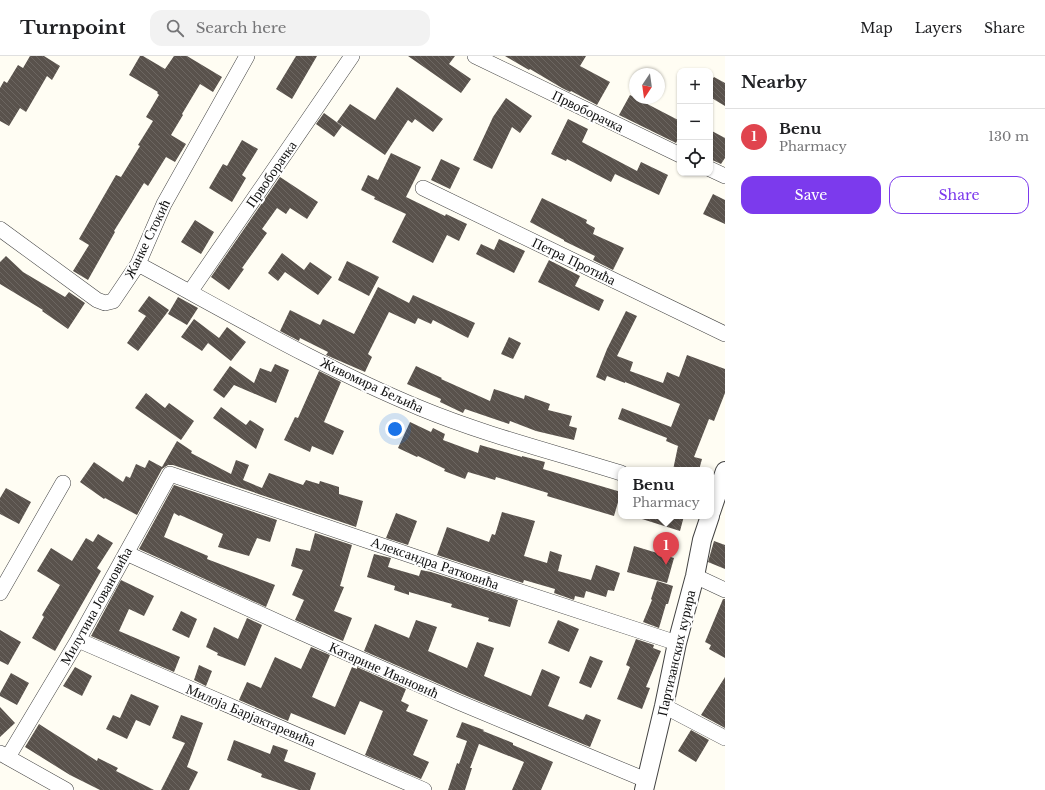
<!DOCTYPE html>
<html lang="en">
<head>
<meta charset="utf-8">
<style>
	:root { --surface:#fff; --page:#f2f2f2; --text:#202124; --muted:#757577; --line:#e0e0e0; --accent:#7c3aed }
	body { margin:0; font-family:"Libre Baskerville",serif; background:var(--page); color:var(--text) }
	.controls { position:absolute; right:12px; top:12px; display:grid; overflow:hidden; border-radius:8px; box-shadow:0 1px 3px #0004 }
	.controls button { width:36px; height:36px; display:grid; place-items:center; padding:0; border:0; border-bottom:1px solid var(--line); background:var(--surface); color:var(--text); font:20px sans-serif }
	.compass { position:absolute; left:629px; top:12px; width:36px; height:36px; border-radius:50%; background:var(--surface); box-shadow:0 1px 3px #0004; rotate:193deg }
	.you { position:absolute; left:395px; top:373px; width:14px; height:14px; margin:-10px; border:3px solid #fff; border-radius:50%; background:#1a73e8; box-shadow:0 0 0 6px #1a73e833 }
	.badge { display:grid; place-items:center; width:26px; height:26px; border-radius:50%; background:var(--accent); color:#fff; font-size:13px; font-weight:700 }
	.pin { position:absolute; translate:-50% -33px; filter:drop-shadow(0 1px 2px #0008) }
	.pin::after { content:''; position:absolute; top:21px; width:14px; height:12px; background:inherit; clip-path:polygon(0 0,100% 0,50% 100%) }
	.popup { position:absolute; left:618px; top:411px; width:96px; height:52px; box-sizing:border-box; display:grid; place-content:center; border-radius:8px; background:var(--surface); filter:drop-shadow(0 1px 3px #0005); font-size:13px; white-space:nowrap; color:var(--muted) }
	.popup b { font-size:15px; color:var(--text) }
	.popup::after { content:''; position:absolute; left:50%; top:100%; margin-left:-8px; border:8px solid transparent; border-top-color:var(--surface) }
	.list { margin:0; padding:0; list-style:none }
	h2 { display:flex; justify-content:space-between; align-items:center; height:52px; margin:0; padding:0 16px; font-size:17px }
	h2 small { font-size:13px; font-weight:400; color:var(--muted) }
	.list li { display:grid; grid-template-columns:26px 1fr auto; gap:12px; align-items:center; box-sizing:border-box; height:56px; padding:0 16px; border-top:1px solid var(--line) }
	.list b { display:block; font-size:15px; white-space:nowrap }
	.list p { margin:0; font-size:13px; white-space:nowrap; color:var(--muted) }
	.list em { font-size:13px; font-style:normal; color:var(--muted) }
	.actions { display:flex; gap:8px; padding:12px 16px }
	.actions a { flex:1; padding:9px 0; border:1px solid var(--accent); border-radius:12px; text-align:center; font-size:14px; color:var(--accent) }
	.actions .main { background:var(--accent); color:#fff }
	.icon { flex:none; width:22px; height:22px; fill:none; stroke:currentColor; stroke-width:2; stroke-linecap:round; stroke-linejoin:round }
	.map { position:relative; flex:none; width:725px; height:734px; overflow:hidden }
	header { display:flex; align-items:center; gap:24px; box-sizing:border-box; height:56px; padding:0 20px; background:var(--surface); border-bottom:1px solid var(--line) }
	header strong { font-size:19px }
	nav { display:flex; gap:22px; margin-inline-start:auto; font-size:14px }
	.search { width:280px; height:36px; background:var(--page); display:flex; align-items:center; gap:10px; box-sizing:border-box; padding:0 14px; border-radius:12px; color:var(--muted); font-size:15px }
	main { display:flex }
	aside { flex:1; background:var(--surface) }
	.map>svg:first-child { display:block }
	.building { fill:url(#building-back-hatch) }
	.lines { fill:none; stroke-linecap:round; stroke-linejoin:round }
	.minor-casing { stroke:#434343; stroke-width:16 }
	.tertiary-casing { stroke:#434343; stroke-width:20 }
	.minor { stroke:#fff; stroke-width:15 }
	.tertiary { stroke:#fff; stroke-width:18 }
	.labels { text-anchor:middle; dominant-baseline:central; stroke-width:4; stroke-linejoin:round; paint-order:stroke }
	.street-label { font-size:14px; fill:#101010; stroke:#fff }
</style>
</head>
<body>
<header>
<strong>Turnpoint</strong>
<div class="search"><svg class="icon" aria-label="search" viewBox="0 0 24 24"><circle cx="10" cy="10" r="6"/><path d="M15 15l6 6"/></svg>Search here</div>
<nav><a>Map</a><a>Layers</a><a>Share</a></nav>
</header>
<main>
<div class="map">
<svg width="725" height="734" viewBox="0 0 725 734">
	<defs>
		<pattern id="building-back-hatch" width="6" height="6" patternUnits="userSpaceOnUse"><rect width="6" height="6" fill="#59524c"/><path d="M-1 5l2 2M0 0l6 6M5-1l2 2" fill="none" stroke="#6c6661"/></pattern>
	</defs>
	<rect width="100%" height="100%" fill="#fffdf3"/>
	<path class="building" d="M30 0H44L60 10 52 24 47 20 26 56 20 52 9 70 0 65V32L4 25 7 27 18 9 23 12Z
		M140 0H143L165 13 174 0H187L222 21 213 36 200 28 182 58 183 59 171 79 186 88 175 106 166 101 148 130 144 127 114 175 115 176 88 224 73 215 89 189 79 183 116 119 121 121 140 90 138 89 153 65 146 61 159 39 157 37 158 36 129 19Z
		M296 0H317L292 43 276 33Z
		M408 0H455L449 8 471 23 461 37Z
		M505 0H586L580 10 610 26 597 49 571 35 570 36 562 32 530 13 529 14Z
		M714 21 725 27V50L710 41V27Z
		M397 31 443 63 433 76 415 63 412 67 408 64 385 99 337 66 350 48 375 64Z
		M630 39 680 65V79L676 87 619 59Z
		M506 42 532 60 520 77 512 71 492 113 473 104 493 61Z
		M324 57 342 70 334 81 316 68Z
		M568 63 588 73 582 86 637 115 641 106 668 119 659 139 615 118 611 126 567 103 566 105 551 98Z
		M710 74 725 82V102L721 108 710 103Z
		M242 84 258 93 242 119 246 122 232 146 209 132 223 108 227 110Z
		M391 97 421 111 406 141 445 160 446 158 467 168 459 185 447 179 433 207 392 186 406 158 374 143 375 141 361 134 368 119 378 124Z
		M441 103 460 112 450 133 431 124Z
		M280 121 318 146 307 163 290 152 286 158 277 152 262 173 267 177 242 212 244 213 229 234 211 221Z
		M713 138 725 144V168L703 158Z
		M542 142 587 164 586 167 595 172 593 178 624 192 613 214 593 204 595 200 564 185V184L530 166Z
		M195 164 214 176 201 198 181 186Z
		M499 183 525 195 514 217 476 198 481 188 494 194Z
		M282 197 304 214 310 206 332 221 318 239 285 216 278 225 268 217Z
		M6 200 23 216 65 241 69 236 85 247 68 273 42 255 43 254 0 228V206Z
		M549 204 580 220 575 230 604 244 599 255 538 226Z
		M347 205 379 221 369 240 338 224Z
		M378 231 409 247 413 239 475 267 468 282 433 264 431 268 418 262 415 268 389 256 368 298 372 301 365 316 326 299 328 296 300 282 299 285 280 275 290 254 320 269 323 263 354 278Z
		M149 240 169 254 138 295 127 287 146 260 138 255Z
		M178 241 198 252 187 269 168 258Z
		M626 255 637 260 617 300 633 306 630 315 663 327 667 316 679 321 687 299 725 313V337L714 365 709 363 694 401 702 403 699 414H673L678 390 666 385 667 382 618 363 622 352 671 371 680 348 625 326V327L607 320 605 325 596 321 607 293Z
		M194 263 219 282 227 271 246 286 231 305 208 287 202 295 181 281Z
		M509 281 521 287 513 303 501 298Z
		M275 308 289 314 276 347 234 329 224 342 213 334 230 310 254 327 260 312 271 316Z
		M416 310 442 322 441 323 490 345 494 333 524 343 525 339 550 348 548 354 572 360 569 370 577 372 574 384 536 375 510 365 509 368 465 353 463 357 440 346 441 343 407 328Z
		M319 315 341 326 324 366 344 375 333 399 312 390 310 396 284 384 295 361 298 362Z
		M146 337 165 352 169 347 194 365 181 384 135 352Z
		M221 351 246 369 250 364 264 373 256 393 213 362Z
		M410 366 431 376 433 372 445 378 443 384 478 397 480 389 522 401V400L545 406 543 413 621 436 614 460 547 440 548 437 496 421 495 424 468 416 465 423 444 415 445 413 418 400 417 401 398 392Z
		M177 385 192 395 191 397 231 418 236 404 249 409 243 424 262 432 269 417 303 429 306 424 319 428 320 425 339 431V438L363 445 356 471 173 409H168L162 413 137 459 105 442 104 443 80 426 94 406 123 426 126 420 130 422 136 408 145 412 149 404 162 411Z
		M174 429 277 464 270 486 257 482 249 500 218 491 223 478 180 459 179 460 174 457 164 481 208 500 207 503 275 529 266 551 139 493Z
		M6 432 31 446 19 468 0 458V442Z
		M502 456 535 465 524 500 547 507 550 495 562 499 558 515 591 524 596 509 620 517 614 535 608 534 606 541 586 535 584 542 575 540 574 544 554 537 555 533 524 524 523 527 437 499 447 471 489 486 492 478 495 479Z
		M396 457 417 465 408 489 386 482Z
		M642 460H684L680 475 642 463Z
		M315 477 352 489 340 530 344 531 334 555 352 562 343 585 295 564 304 544 292 539 303 514 291 510 296 492 310 495Z
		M98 478 113 487 97 512 101 515 55 595 32 582 44 561 42 559 60 529 37 515 51 492 72 505 86 482 93 486Z
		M714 485 725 489V513L708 506Z
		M634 490 674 502 667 527 627 516Z
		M374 498 391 502 388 511 419 520 421 514 431 516 518 544 510 571 488 565 489 562 451 551 452 548 409 536V539L394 534 395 530 367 521Z
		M121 524 154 540 144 560 129 553 119 575 180 601 174 616 91 580Z
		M657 525 673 530 668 548H666L659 572 643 566 652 544 651 543Z
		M723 543H725V602L709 593 711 589 705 586Z
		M181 555 197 563 189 582 172 574Z
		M247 562 262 569 245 610 217 599 218 597 206 591 214 571 238 583Z
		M416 564 437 571 428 595 467 612 477 586 494 592 484 620 531 640 542 613 560 621 548 650 583 664 586 658 601 664 590 691 462 638 364 595 375 568 409 582Z
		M558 564 579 573 569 596 548 587Z
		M0 574 21 586 8 609 0 605Z
		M636 583 654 589 653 592 661 595 646 631 650 632 642 653 617 643 630 611 626 609Z
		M311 591 330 599 312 641 335 651 352 611 357 613V611L406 633 401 645 409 649 406 655 428 664 413 699 429 706 421 723 365 699 383 655 360 645 345 679 291 657 288 665 239 644 247 626 261 632 275 601 301 613Z
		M590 600 603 605 591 632 579 627Z
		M199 609 212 615 206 630 194 624Z
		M75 611 92 620 82 640 63 630Z
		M11 617 29 627 17 649 0 640V637Z
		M725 621V672L701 659Z
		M131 638 159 650 150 670 136 664 127 683 106 673 113 659 120 662Z
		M0 651 15 667 0 681Z
		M181 659 203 667 187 711 198 716 189 734H161L185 687 172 682Z
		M462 666 484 674 483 675 513 687V689L553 706 541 734H512L524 706 479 688 470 712H472L465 734H448L457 707 459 708 467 685 456 681Z
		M39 668 97 705 98 702 118 712 116 715 154 734H100L70 719 25 691Z
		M691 674 709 684 696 706 678 695Z
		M234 684 270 698 273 689 288 694 284 705 316 717 310 734H299L276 726 261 721 262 718 227 704Z"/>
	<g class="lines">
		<g class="minor-casing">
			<path id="minor" d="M475 0 680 99
				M710 113 725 120
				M423 132 725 278
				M0 173 97 244 105 247 113 245 138 208 164 148 247 0
				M138 208C231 258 323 312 420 352 485 379 554 396 621 417
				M190 236 352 0
				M126 497 331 590 458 646 646 724
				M695 520 725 534
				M0 537 63 427
				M78 584 424 734
				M664 650 725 682
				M0 697 66 734
				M8 701 78 584 170 418 448 512 677 587"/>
		</g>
		<g class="tertiary-casing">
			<path id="tertiary" d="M711 456 725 415
				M644 734 664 650 677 587 695 520 702 484 710 460"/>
		</g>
		<use href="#minor" class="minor"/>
		<use href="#tertiary" class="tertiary"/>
	</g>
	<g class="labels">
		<g class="street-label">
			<text transform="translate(588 55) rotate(26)">Првоборачка</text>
			<text transform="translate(271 118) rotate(-55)">Првоборачка</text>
			<text transform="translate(147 183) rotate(-64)">Жанке Стокић</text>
			<text transform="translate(574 205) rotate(26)">Петра Протића</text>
			<text transform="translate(372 329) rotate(25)">Живомира Бељића</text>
			<text transform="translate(435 507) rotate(19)">Александра Ратковића</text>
			<text transform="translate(96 550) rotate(-61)">Милутина Јовановића</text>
			<text transform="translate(676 597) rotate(-77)">Партизанских курира</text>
			<text transform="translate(384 614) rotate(24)">Катарине Ивановић</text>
			<text transform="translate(251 659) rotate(23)">Милоја Барјактаревића</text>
		</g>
	</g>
</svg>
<div class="controls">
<button>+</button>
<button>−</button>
<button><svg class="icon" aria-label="locate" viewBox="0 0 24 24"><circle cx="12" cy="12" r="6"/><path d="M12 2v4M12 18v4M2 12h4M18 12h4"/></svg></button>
</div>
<svg class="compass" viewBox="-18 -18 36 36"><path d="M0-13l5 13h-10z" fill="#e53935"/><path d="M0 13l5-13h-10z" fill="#757577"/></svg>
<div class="you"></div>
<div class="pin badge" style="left:666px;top:509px;background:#e0444e">1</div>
<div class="popup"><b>Benu</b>Pharmacy</div>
</div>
<aside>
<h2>Nearby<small></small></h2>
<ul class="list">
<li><span class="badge" style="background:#e0444e">1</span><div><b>Benu</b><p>Pharmacy</p></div><em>130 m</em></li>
</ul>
<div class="actions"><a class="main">Save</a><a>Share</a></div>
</aside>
</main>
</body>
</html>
